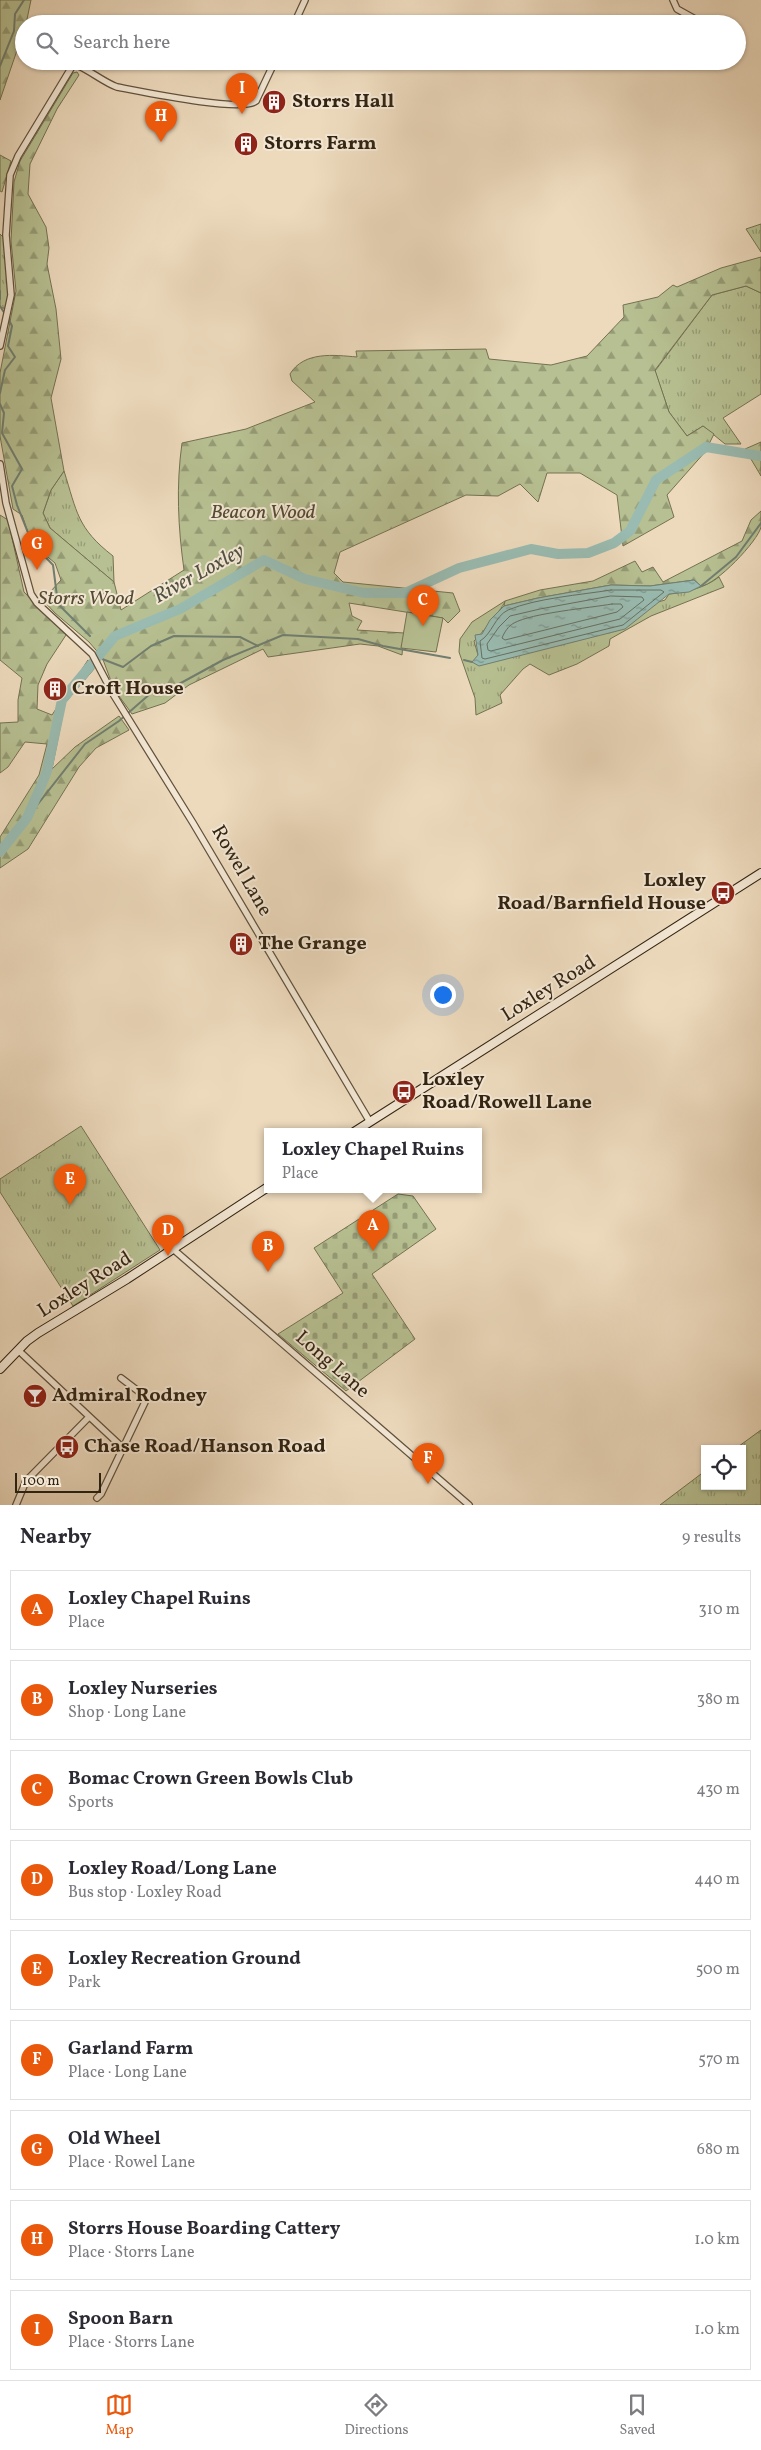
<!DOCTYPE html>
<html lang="en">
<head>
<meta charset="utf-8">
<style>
	:root { --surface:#fff; --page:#f7f7f7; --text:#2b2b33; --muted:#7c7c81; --line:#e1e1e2; --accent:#ea580c }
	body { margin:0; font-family:Vollkorn,serif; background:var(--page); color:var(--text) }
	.controls { position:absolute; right:15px; bottom:15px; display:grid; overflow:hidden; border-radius:0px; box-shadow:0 1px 4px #0004 }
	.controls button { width:45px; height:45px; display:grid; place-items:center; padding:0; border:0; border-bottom:1px solid var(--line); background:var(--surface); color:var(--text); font:25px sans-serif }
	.scale { position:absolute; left:15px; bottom:12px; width:86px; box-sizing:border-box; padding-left:5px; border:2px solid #322412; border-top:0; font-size:14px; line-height:18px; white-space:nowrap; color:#322412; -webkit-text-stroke:4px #f3e7d4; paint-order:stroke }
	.you { position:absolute; left:442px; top:994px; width:18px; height:18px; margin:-12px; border:4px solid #fff; border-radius:50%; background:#1a73e8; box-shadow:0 0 0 8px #1a73e833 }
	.badge { display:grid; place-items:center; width:32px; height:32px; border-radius:50%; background:var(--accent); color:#fff; font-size:16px; font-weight:700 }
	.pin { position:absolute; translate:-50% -41px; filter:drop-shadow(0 1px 2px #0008) }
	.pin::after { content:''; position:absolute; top:26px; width:18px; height:15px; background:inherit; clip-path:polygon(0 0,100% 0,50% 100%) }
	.popup { position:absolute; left:264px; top:1128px; width:218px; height:65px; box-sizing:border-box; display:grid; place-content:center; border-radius:0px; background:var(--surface); filter:drop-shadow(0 1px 4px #0005); font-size:16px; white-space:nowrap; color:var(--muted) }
	.popup b { font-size:19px; color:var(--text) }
	.popup::after { content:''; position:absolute; left:50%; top:100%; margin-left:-10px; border:10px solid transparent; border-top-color:var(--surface) }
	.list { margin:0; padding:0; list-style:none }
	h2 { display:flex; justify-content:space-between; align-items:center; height:65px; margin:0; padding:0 20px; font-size:21px }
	h2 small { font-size:16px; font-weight:400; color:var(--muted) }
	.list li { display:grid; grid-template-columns:32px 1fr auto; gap:15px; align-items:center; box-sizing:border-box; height:80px; margin:0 10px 10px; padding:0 10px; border:1px solid var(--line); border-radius:0px }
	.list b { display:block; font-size:19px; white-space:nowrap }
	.list p { margin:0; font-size:16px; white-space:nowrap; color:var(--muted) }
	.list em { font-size:16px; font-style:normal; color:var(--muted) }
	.icon { flex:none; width:28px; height:28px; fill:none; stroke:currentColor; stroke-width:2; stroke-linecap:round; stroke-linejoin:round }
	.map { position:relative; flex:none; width:761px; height:1505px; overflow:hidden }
	.search { position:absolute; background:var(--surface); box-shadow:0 1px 4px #0004; left:15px; right:15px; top:15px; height:55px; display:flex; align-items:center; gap:12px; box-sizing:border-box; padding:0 18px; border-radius:28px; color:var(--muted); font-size:19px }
	.sheet { height:875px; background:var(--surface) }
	nav { display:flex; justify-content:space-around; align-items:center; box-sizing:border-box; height:70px; border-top:1px solid var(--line); background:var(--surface); font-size:14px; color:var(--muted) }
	nav a { display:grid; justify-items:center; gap:2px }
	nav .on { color:var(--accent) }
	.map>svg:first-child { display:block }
	.grass { fill:url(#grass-tufts); stroke:#747252 }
	.forest { fill:url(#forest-firs); stroke:#747252 }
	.cemetery { fill:url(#cemetery-stones); stroke:#747252 }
	.pitch { fill:#b7c092; stroke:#747252 }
	.water { fill:url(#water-ripples); stroke:#707f71 }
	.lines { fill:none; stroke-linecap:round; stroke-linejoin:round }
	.shore { stroke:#667062; stroke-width:1 }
	.stream { stroke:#707f71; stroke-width:2 }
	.river { stroke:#99bbb1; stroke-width:10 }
	.minor-casing { stroke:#61523d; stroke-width:8 }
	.secondary-casing { stroke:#322412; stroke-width:10 }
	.minor { stroke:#f3e7d4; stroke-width:5.5 }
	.secondary { stroke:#f3e7d4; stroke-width:8 }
	.labels { text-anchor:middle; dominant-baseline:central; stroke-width:4; stroke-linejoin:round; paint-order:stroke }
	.poi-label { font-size:20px; font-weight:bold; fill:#322412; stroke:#f3e7d4; text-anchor:start }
	.park-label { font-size:20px; font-style:italic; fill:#534b32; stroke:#f3e7d4 }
	.street-label { font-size:20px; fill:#322412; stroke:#f3e7d4 }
	.water-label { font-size:21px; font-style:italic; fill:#515142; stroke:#f3e7d4 }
</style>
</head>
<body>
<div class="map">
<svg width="761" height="1505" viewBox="0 0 761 1505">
	<defs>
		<pattern id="grass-tufts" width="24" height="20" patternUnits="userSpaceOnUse" patternTransform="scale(1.25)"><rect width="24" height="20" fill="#b7c092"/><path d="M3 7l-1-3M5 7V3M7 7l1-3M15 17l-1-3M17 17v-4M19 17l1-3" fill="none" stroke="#959c76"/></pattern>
		<pattern id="forest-firs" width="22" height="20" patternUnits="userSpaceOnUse" patternTransform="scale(1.25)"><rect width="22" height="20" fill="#b7c092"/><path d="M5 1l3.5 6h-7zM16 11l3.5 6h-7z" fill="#959c76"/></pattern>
		<pattern id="cemetery-stones" width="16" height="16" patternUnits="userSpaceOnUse" patternTransform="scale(1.25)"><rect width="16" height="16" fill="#b7c092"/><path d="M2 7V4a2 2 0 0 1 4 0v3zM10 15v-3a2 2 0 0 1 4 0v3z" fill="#959c76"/></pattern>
		<pattern id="water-ripples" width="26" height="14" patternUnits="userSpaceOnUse" patternTransform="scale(1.25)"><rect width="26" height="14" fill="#99bbb1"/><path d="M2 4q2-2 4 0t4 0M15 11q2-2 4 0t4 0" fill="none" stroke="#7d988f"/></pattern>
	</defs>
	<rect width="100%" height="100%" fill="#eddabd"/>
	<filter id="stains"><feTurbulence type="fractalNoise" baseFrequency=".004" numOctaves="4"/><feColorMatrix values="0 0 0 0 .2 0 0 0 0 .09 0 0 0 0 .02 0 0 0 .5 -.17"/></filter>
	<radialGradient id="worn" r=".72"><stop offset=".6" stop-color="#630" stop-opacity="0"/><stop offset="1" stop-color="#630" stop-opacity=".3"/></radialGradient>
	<path class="grass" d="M761 224V252L746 229Z
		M0 234 4 238 9 296 6 309 0 307Z
		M746 286 761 293V394L723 418 741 444H725L703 426 687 436 669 412 655 371 712 295Z
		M64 471C77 512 77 528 113 556L114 582 50 528 43 513 51 490Z
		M719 577 724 587 651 616 610 639 609 646 577 664 549 675 530 664 523 669 500 695 502 703 476 715 475 698 459 652 460 639 472 622 505 601C505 605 479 637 474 641L478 655 665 600 669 594C688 592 704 588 719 577Z
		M81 1126 160 1250 73 1306 0 1192V1179Z
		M761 1430V1505H660L705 1471V1486H742V1449H735Z"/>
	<path class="forest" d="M0 0H31L26 24H24V30L0 100Z
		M77 72 79 75 57 109 30 164 28 194 46 227 49 248 47 264 56 309 61 359 51 398 64 471 51 490 43 513 50 528 114 582 121 610 184 570C178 527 176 486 182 443L246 429 315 402 292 381 290 374C304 351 334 355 357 357L356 351 486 349 489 359 551 365 587 356 624 317 623 305 658 297 673 285 677 287 721 268 761 257V293L746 286 712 295 655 370 669 412 687 436 703 426 714 434 705 452 667 495 674 517 623 546 617 495 580 473H547L538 502 520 484 498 496 466 495 340 552 334 573 343 582 453 593 460 611 448 623 443 618 349 603 352 616 362 621 357 630 404 633 402 655 378 646 360 644 268 657 263 649 189 685 165 703 132 714 114 689 102 657 89 642 55 613 39 596 51 591 61 580 55 563 32 544 22 515 13 509 0 436V373L16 291 11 241 14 182 20 161 73 73Z
		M0 155 11 161 2 192 0 191Z
		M761 442V476L745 449Z
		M761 511C761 516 761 522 761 527 758 541 716 585 701 586L694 580 650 586 611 585 538 598 504 606 505 601 540 590 593 581 635 561 642 572 653 567 663 582 742 541 751 520Z
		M0 515 8 520 24 592 66 635 47 664 38 685 37 709 52 715 88 660 94 669 65 703 52 769 75 747 119 716 129 730 96 748 79 767 28 849 0 868V837L39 775 47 744 25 742 8 767 0 773V723L18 722V700L22 678 0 660Z"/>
	<path class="cemetery" d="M398 1194 413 1196 436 1229 372 1274 415 1339 346 1391 278 1334 343 1293 314 1248Z"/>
	<path class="pitch" d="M407 612 443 618 436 652 401 648Z"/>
	<path class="water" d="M694 580 701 586 689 592 669 594 625 629 479 666 472 662 478 655 475 635 482 634 490 620 504 606 538 598 611 585 650 586Z"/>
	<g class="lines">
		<path class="shore" d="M611 590H661L664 592 623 625 485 659 482 658 480 641C492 634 495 616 508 610 537 598 580 595 611 590Z
			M611 596 642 597 644 600 620 619 491 651 488 650 487 644 499 627 510 616 540 609Z
			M612 604H621L623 607 617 612 505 640 502 638C504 633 508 626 514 623 532 613 589 608 612 604Z"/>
		<path class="stream" d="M0 66 14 31 15 14 24 0
			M0 291V299
			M0 306 5 314
			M0 393 5 370 15 357 8 346 12 326 8 318
			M0 404 4 413 2 433 22 469 12 486 17 505 32 543 53 565 58 604 90 636
			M701 586 736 557 761 523
			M97 657 123 667 151 646 174 636 240 637 258 646
			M464 660 472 662
			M27 818 85 744 119 721 151 693 168 690 223 660 283 635 358 639 383 646 450 658"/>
		<path class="river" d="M0 852 27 818 41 786 47 771 62 700 115 636 180 609 264 560 305 579 364 593H405L459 568 531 549 558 554 588 553 614 543 630 531 656 480 706 447 761 456"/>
		<g class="minor-casing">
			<path id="minor" d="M673 0 677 9 704 24
				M294 24 305 0
				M0 346 11 295 6 235 10 175 18 156 73 65C80 63 104 83 117 87 139 91 242 113 256 101L275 61
				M0 464 6 503 31 594 37 603 92 654 113 694 193 823 370 1122
				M173 1249 469 1505
				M18 1350 123 1448 145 1402 146 1397 121 1378
				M97 1498 101 1494 123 1448
				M16 1505 26 1481 89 1417"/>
		</g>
		<g class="secondary-casing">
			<path id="secondary" d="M354 1132 761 873
				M0 1369 27 1341 38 1333 127 1279 268 1187"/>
		</g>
		<use href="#minor" class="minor"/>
		<use href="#secondary" class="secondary"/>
	</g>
	<defs>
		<g id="building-disc" transform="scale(1.25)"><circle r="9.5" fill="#8f2418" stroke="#f3e7d4"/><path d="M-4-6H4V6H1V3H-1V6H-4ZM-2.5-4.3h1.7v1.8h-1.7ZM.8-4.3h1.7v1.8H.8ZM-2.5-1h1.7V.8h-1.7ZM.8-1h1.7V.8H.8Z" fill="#fff"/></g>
		<g id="bus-disc" transform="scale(1.25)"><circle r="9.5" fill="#8f2418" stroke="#f3e7d4"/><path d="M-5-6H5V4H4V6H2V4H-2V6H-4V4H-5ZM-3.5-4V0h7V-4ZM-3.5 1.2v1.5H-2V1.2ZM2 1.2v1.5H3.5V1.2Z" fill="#fff"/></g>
		<g id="bar-disc" transform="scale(1.25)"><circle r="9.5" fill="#8f2418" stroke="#f3e7d4"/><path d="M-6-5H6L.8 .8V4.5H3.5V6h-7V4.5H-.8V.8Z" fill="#fff"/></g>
	</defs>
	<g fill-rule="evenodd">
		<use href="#building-disc" x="274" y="102"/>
		<use href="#building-disc" x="246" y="144"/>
		<use href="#building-disc" x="55" y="689"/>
		<use href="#bus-disc" x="723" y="893"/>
		<use href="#building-disc" x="241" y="944"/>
		<use href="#bus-disc" x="404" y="1092"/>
		<use href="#bar-disc" x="35" y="1396"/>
		<use href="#bus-disc" x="67" y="1447"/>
	</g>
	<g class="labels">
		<g class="poi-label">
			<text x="292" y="102">Storrs Hall</text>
			<text x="264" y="144">Storrs Farm</text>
			<text x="72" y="689">Croft House</text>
			<text x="706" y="881" text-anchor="end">Loxley<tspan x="706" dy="23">Road/Barnfield House</tspan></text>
			<text x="258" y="944">The Grange</text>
			<text x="422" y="1080">Loxley<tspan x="422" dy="23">Road/Rowell Lane</tspan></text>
			<text x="52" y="1396">Admiral Rodney</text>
			<text x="84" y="1447">Chase Road/Hanson Road</text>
		</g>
		<g class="park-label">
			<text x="263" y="513">Beacon Wood</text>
			<text x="86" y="599">Storrs Wood</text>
		</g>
		<g class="street-label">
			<text transform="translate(241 871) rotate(60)">Rowel Lane</text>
			<text transform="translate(549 989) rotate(-32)">Loxley Road</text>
			<text transform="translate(85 1285) rotate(-32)">Loxley Road</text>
			<text transform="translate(332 1365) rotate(41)">Long Lane</text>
		</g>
		<g class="water-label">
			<text transform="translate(199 574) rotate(-29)">River Loxley</text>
		</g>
	</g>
	<rect width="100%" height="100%" filter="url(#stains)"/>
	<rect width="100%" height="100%" fill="url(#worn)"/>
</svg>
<div class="controls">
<button><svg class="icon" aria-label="locate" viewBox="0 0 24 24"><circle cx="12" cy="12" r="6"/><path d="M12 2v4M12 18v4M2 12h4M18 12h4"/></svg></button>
</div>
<div class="scale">100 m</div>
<div class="you"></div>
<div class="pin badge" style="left:373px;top:1251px">A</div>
<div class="popup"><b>Loxley Chapel Ruins</b>Place</div>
<div class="pin badge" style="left:268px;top:1272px">B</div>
<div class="pin badge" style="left:423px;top:626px">C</div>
<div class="pin badge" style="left:168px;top:1256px">D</div>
<div class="pin badge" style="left:70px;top:1205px">E</div>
<div class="pin badge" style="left:428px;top:1484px">F</div>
<div class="pin badge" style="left:37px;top:570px">G</div>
<div class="pin badge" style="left:161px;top:142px">H</div>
<div class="pin badge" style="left:242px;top:114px">I</div>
<div class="search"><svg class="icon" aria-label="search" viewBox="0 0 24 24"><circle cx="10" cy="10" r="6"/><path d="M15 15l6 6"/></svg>Search here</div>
</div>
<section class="sheet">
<h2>Nearby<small>9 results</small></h2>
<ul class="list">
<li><span class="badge">A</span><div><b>Loxley Chapel Ruins</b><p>Place</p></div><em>310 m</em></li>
<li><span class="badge">B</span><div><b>Loxley Nurseries</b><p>Shop · Long Lane</p></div><em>380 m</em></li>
<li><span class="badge">C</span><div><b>Bomac Crown Green Bowls Club</b><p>Sports</p></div><em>430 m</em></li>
<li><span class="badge">D</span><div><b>Loxley Road/Long Lane</b><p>Bus stop · Loxley Road</p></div><em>440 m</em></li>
<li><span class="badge">E</span><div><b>Loxley Recreation Ground</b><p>Park</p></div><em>500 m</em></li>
<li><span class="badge">F</span><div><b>Garland Farm</b><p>Place · Long Lane</p></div><em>570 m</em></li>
<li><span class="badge">G</span><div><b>Old Wheel</b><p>Place · Rowel Lane</p></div><em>680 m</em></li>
<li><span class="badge">H</span><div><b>Storrs House Boarding Cattery</b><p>Place · Storrs Lane</p></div><em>1.0 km</em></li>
<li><span class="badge">I</span><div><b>Spoon Barn</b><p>Place · Storrs Lane</p></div><em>1.0 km</em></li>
</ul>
</section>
<nav>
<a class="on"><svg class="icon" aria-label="map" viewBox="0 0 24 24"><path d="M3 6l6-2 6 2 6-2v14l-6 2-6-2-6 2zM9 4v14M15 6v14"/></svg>Map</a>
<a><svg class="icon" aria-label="directions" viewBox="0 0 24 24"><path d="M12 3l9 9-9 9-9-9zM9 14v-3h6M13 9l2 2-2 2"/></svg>Directions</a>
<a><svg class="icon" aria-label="saved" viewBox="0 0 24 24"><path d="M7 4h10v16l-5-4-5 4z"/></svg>Saved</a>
</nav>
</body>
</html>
